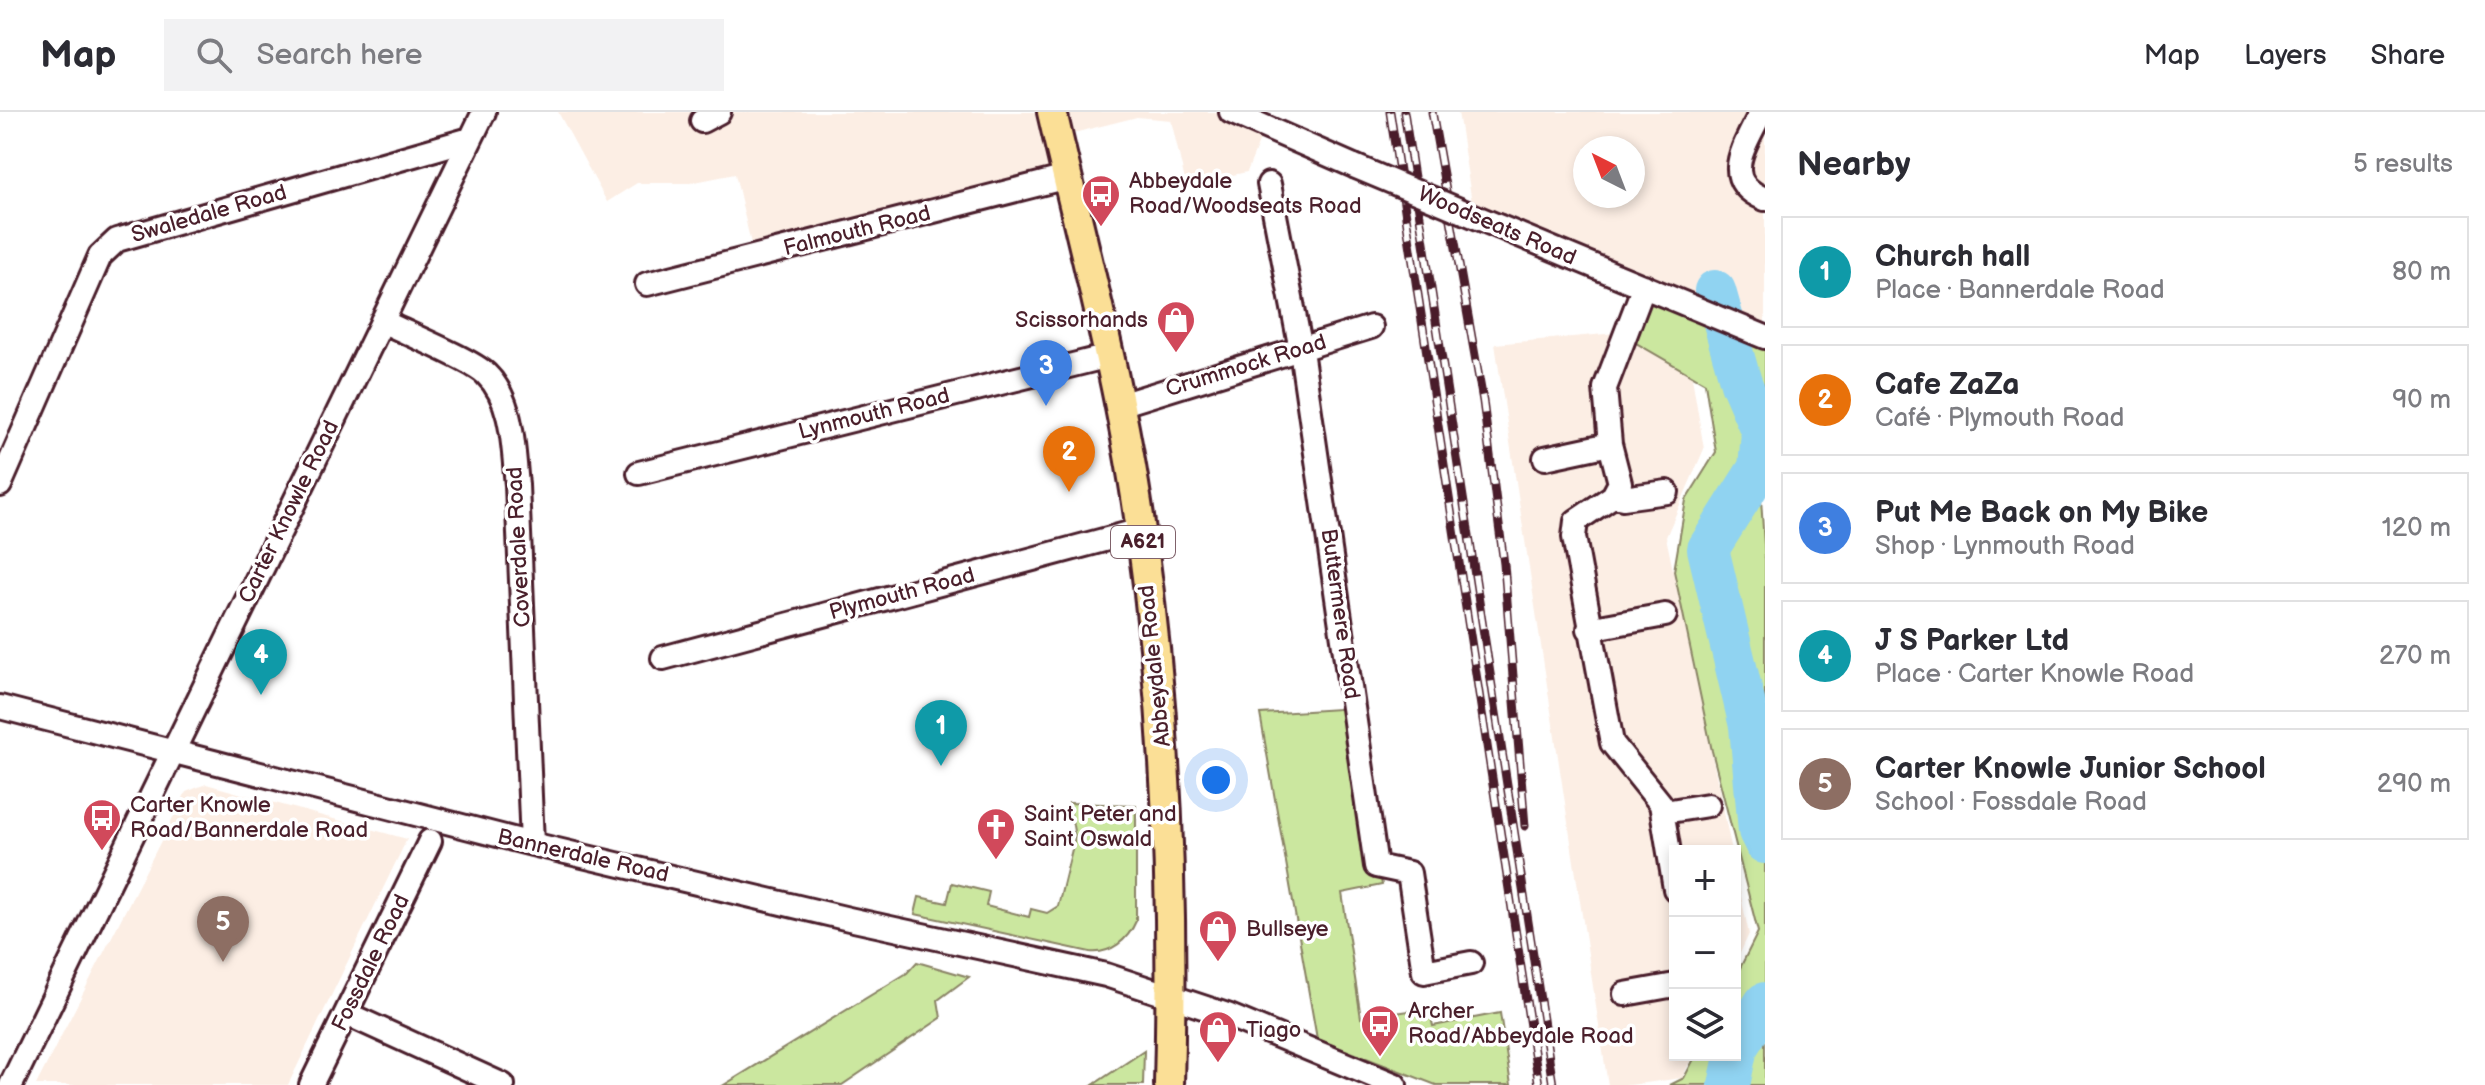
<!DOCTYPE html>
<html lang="en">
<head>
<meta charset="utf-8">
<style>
	:root { --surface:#fff; --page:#f2f2f3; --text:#2b2b33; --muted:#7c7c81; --line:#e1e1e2; --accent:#0b8043 }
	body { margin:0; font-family:"Balsamiq Sans",sans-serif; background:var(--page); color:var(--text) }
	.controls { position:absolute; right:24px; bottom:24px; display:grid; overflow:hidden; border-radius:0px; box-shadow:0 4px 12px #0003 }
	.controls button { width:72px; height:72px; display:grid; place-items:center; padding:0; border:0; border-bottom:2px solid var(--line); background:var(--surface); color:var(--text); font:40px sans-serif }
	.compass { position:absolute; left:1573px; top:24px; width:72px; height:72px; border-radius:50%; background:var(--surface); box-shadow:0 4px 12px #0003; rotate:318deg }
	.you { position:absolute; left:1216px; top:668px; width:28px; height:28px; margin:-20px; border:6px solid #fff; border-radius:50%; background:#1a73e8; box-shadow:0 0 0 12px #1a73e833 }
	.badge { display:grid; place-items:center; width:52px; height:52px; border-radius:50%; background:var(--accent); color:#fff; font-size:26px; font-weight:700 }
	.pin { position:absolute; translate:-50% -66px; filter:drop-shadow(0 2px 4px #0008) }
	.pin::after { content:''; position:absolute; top:42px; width:28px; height:24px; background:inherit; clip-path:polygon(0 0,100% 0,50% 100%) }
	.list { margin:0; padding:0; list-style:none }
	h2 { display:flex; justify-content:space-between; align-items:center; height:104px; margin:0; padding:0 32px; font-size:34px }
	h2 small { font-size:26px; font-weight:400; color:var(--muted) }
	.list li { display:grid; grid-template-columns:52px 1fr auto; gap:24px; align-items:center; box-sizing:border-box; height:112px; margin:0 16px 16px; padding:0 16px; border:2px solid var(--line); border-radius:0px }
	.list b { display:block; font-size:30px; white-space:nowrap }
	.list p { margin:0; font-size:26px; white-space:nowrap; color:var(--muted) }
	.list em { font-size:26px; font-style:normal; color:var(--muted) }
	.icon { flex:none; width:44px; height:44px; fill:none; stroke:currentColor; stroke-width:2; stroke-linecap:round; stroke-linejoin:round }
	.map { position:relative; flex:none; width:1765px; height:973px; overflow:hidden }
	header { display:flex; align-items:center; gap:48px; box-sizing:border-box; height:112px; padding:0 40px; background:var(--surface); border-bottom:2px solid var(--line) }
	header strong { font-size:38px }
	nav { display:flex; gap:44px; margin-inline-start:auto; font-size:28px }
	.search { width:560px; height:72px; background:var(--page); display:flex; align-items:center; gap:20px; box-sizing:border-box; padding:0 28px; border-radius:0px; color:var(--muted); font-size:30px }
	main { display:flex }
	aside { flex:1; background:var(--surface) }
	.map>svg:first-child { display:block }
	.built { fill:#fceee4; fill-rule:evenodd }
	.green { fill:#cbe79f; stroke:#8a8365; stroke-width:2 }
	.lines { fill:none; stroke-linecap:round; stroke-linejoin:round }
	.river { stroke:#90d3f1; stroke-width:42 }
	.minor-casing { stroke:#4a1f2b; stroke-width:28 }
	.major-casing { stroke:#4a1f2b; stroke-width:34 }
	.minor { stroke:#fff; stroke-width:22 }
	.major { stroke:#fbdf96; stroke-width:28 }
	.rail-casing { stroke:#4a1f2b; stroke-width:9 }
	.rail { stroke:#fff; stroke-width:6; stroke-dasharray:18; stroke-linecap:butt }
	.minor-bridge-casing { stroke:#4a1f2b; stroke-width:28; stroke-linecap:butt }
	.minor-bridge { stroke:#fff; stroke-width:22 }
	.labels { text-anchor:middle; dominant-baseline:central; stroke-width:7; stroke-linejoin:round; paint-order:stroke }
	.shield { fill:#fff; stroke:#80626b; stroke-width:2 }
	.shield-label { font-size:20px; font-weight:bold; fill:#4a1f2b }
	.poi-label { font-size:22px; fill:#4a1f2b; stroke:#fff; text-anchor:start }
	.street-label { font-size:22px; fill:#4a1f2b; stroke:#fff }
</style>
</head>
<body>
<header>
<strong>Map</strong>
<div class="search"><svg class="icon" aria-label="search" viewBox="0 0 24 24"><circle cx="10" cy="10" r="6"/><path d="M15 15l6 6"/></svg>Search here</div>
<nav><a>Map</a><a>Layers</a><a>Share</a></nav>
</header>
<main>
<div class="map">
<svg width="1765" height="973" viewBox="0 0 1765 973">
	<rect width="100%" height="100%" fill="#fff"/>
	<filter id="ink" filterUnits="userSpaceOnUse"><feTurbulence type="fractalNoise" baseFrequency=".0125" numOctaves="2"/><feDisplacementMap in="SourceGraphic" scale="16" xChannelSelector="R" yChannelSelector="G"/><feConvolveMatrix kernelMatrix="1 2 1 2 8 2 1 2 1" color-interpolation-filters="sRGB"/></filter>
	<g filter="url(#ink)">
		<path class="built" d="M558 0H1231L1265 15 1247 60 1186 73 1171 8 1137 5 1058 25 1067 65 754 145 735 62 690 71H637L607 90Z
			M1458 0H1765V225L1474 104ZM1585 36H1633V84H1585Z
			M1616 221 1691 259 1704 337 1666 425 1732 739H1675V943H1693L1682 966 1630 973H1608L1495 232Z
			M206 672 407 727 288 973H36L186 680Z
			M1735 756 1749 822 1735 852Z"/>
		<path class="green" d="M1649 186 1765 235V306L1759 356 1765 448V973H1670L1684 966 1696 943H1735V866L1758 820 1712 639 1674 459 1686 388 1716 340 1705 271 1631 228Z
			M1354 596 1382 773 1342 781 1361 906 1429 896 1433 914 1500 901 1511 973H1436L1317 927 1260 602Z
			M1069 691 1136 693V809C1128 828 1111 842 1090 840L915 802 919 785 947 791 952 771 989 780 986 794 1029 805 1031 797 1047 801 1058 794 1075 725Z
			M917 850 969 865 938 888 941 906 842 973H724L907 861Z
			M1144 939 1143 973H1093Z"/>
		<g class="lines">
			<path class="river" d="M1715 179 1741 271 1762 320 1759 356 1708 437 1750 614 1759 719 1765 731
				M1729 973 1737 935 1765 891"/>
			<g class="minor-casing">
				<path id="minor" d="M1231 0 1354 54
					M1761 0C1746 33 1718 68 1765 87
					M702 9 719 0
					M1269 72 1301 238 1376 754 1409 761 1424 860 1471 851
					M1500 115 1765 225
					M647 172 1067 65
					M1644 174 1605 276 1610 332 1620 371 1613 384 1576 409 1574 425 1612 631 1661 692 1675 777
					M382 209C404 220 472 248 486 262 514 289 513 338 517 373L532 732
					M1120 293 1371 215
					M1545 346 1610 332
					M639 361 1109 244
					M0 373 100 144 117 128 470 27
					M1613 384 1623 386 1667 380
					M1589 517 1665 503
					M663 546 1141 418
					M0 595 532 732 849 807 1106 863 1227 903 1395 973
					M1664 700 1708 693
					M1625 882 1675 873
					M347 902 503 973
					M11 973 484 0
					M311 973 430 729"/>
			</g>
			<g class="major-casing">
				<path id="major" d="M1052 0C1084 139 1122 278 1141 419 1167 603 1174 788 1169 973"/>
			</g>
			<use href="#minor" class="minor"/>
			<use href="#major" class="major"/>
			<g class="rail-casing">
				<path id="rail" d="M1390 0 1539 973
					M1404 0 1553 973
					M1432 0 1483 289 1504 452 1525 714"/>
			</g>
			<use href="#rail" class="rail"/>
			<g class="minor-bridge-casing">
				<path id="minor-bridge" d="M1354 54 1500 115"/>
			</g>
			<use href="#minor-bridge" class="minor-bridge"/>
		</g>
	</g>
	<defs>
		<g id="bus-pin" transform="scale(2)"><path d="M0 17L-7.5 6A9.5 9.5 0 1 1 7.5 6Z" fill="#d1495b" stroke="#fff"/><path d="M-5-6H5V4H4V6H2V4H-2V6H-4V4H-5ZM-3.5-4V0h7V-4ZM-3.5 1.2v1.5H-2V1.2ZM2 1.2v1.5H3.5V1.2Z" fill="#fff"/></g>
		<g id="shop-pin" transform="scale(2)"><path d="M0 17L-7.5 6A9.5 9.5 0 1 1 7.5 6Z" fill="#d1495b" stroke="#fff"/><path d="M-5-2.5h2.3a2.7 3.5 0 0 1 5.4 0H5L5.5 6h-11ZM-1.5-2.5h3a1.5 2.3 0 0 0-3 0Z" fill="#fff"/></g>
		<g id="church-pin" transform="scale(2)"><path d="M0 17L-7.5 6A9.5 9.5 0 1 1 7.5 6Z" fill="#d1495b" stroke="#fff"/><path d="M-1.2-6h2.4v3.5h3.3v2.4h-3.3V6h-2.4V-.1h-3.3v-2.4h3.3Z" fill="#fff"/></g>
	</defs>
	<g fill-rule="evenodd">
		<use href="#bus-pin" x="1101" y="82"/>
		<use href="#shop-pin" x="1176" y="208"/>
		<use href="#bus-pin" x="102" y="706"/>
		<use href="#church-pin" x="996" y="715"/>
		<use href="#shop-pin" x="1218" y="817"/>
		<use href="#bus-pin" x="1380" y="912"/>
		<use href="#shop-pin" x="1218" y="918"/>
	</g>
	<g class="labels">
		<rect class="shield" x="1111" y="414" width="64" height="32" rx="6"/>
		<g class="shield-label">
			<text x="1143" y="430">A621</text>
		</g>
		<g class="poi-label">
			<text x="1129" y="69">Abbeydale<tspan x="1129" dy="25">Road/Woodseats Road</tspan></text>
			<text x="1148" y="208" text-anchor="end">Scissorhands</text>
			<text x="130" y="693">Carter Knowle<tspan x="130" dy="25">Road/Bannerdale Road</tspan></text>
			<text x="1024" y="702">Saint Peter and<tspan x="1024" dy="25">Saint Oswald</tspan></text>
			<text x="1246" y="817">Bullseye</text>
			<text x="1408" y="899">Archer<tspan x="1408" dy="25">Road/Abbeydale Road</tspan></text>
			<text x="1246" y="918">Tiago</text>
		</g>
		<g class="street-label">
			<text transform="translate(209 102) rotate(-16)">Swaledale Road</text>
			<text transform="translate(1497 114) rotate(23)">Woodseats Road</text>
			<text transform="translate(857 119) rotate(-14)">Falmouth Road</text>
			<text transform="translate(1246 254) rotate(-17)">Crummock Road</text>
			<text transform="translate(874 302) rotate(-14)">Lynmouth Road</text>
			<text transform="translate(289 400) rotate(-64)">Carter Knowle Road</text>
			<text transform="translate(519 435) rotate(-93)">Coverdale Road</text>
			<text transform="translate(902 482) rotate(-15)">Plymouth Road</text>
			<text transform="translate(1340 502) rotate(82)">Buttermere Road</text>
			<text transform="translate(1155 554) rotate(-96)">Abbeydale Road</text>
			<text transform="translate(583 744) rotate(13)">Bannerdale Road</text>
			<text transform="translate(371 851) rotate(-64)">Fossdale Road</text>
		</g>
	</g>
</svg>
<div class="controls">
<button>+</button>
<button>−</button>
<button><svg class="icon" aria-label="layers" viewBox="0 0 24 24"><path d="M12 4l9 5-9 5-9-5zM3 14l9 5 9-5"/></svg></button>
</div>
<svg class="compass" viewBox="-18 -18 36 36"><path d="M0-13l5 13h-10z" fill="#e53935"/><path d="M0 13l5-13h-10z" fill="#7c7c81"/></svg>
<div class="you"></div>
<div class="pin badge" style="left:941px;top:654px;background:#0f9aa8">1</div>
<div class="pin badge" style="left:1069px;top:380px;background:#e8710a">2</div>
<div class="pin badge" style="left:1046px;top:294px;background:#3f7fe0">3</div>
<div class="pin badge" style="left:261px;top:583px;background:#0f9aa8">4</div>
<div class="pin badge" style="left:223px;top:850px;background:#8d6e63">5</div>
</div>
<aside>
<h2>Nearby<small>5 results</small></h2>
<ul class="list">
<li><span class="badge" style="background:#0f9aa8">1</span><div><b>Church hall</b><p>Place · Bannerdale Road</p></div><em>80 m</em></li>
<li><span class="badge" style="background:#e8710a">2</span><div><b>Cafe ZaZa</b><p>Café · Plymouth Road</p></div><em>90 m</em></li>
<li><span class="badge" style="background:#3f7fe0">3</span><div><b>Put Me Back on My Bike</b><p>Shop · Lynmouth Road</p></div><em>120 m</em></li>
<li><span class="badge" style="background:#0f9aa8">4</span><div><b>J S Parker Ltd</b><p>Place · Carter Knowle Road</p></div><em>270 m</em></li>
<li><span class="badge" style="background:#8d6e63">5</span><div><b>Carter Knowle Junior School</b><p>School · Fossdale Road</p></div><em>290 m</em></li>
</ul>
</aside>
</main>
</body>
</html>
